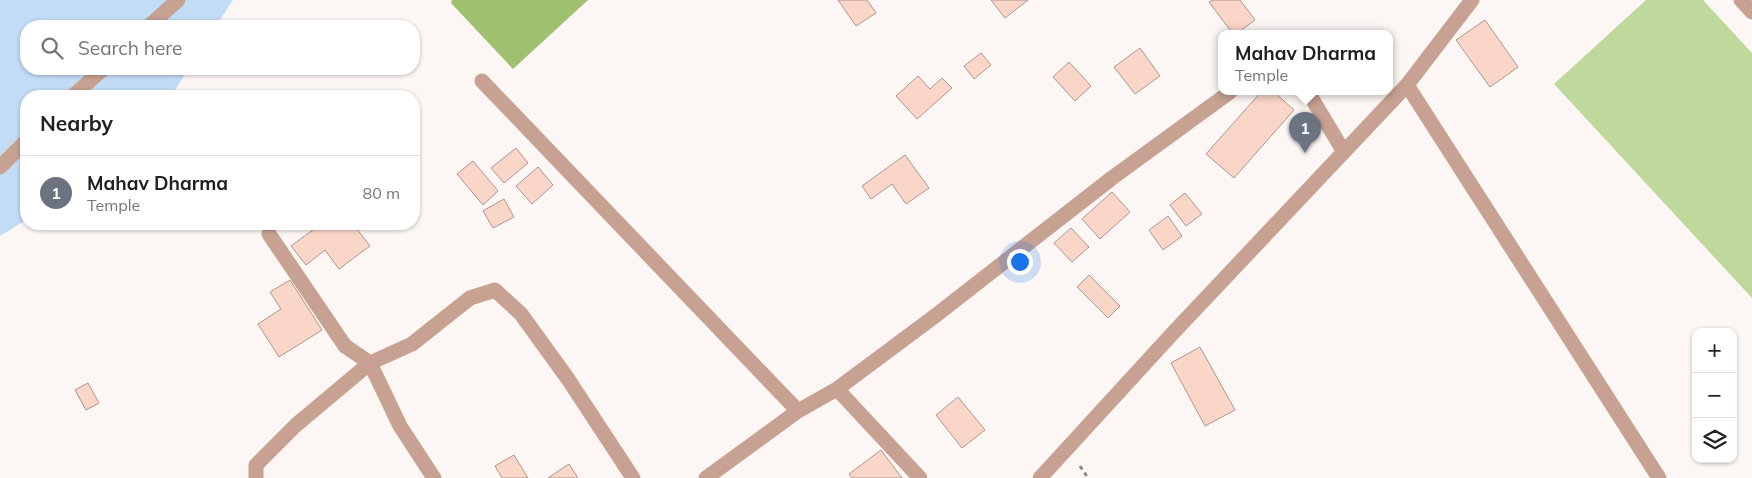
<!DOCTYPE html>
<html lang="en">
<head>
<meta charset="utf-8">
<style>
	:root { --surface:#fff; --page:#f6f6f6; --text:#202124; --muted:#757577; --line:#e0e0e0; --accent:#d93025 }
	body { margin:0; font-family:Mulish,sans-serif; background:var(--page); color:var(--text) }
	.controls { position:absolute; right:15px; bottom:15px; display:grid; overflow:hidden; border-radius:10px; box-shadow:0 1px 4px #0004 }
	.controls button { width:45px; height:45px; display:grid; place-items:center; padding:0; border:0; border-bottom:1px solid var(--line); background:var(--surface); color:var(--text); font:25px sans-serif }
	.you { position:absolute; left:1019px; top:261px; width:18px; height:18px; margin:-12px; border:4px solid #fff; border-radius:50%; background:#1a73e8; box-shadow:0 0 0 8px #1a73e833 }
	.badge { display:grid; place-items:center; width:32px; height:32px; border-radius:50%; background:var(--accent); color:#fff; font-size:16px; font-weight:700 }
	.pin { position:absolute; translate:-50% -41px; filter:drop-shadow(0 1px 2px #0008) }
	.pin::after { content:''; position:absolute; top:26px; width:18px; height:15px; background:inherit; clip-path:polygon(0 0,100% 0,50% 100%) }
	.popup { position:absolute; left:1218px; top:30px; width:175px; height:65px; box-sizing:border-box; display:grid; place-content:center; border-radius:10px; background:var(--surface); filter:drop-shadow(0 1px 4px #0005); font-size:16px; white-space:nowrap; color:var(--muted) }
	.popup b { font-size:19px; color:var(--text) }
	.popup::after { content:''; position:absolute; left:50%; top:100%; margin-left:-10px; border:10px solid transparent; border-top-color:var(--surface) }
	.list { margin:0; padding:0; list-style:none }
	h2 { display:flex; justify-content:space-between; align-items:center; height:65px; margin:0; padding:0 20px; font-size:21px }
	h2 small { font-size:16px; font-weight:400; color:var(--muted) }
	.list li { display:grid; grid-template-columns:32px 1fr auto; gap:15px; align-items:center; box-sizing:border-box; height:75px; padding:0 20px; border-top:1px solid var(--line) }
	.list b { display:block; font-size:19px; white-space:nowrap }
	.list p { margin:0; font-size:16px; white-space:nowrap; color:var(--muted) }
	.list em { font-size:16px; font-style:normal; color:var(--muted) }
	.icon { flex:none; width:28px; height:28px; fill:none; stroke:currentColor; stroke-width:2; stroke-linecap:round; stroke-linejoin:round }
	.map { position:relative; flex:none; width:1752px; height:478px; overflow:hidden }
	.search { position:absolute; background:var(--surface); box-shadow:0 1px 4px #0004; left:20px; top:20px; width:400px; height:55px; display:flex; align-items:center; gap:12px; box-sizing:border-box; padding:0 18px; border-radius:20px; color:var(--muted); font-size:19px }
	.panel { position:absolute; background:var(--surface); box-shadow:0 1px 4px #0004; left:20px; top:90px; width:400px; height:140px; border-radius:20px }
	.map>svg:first-child { display:block }
	.green { fill:#bed99b }
	.forest { fill:#9ec06f }
	.water { fill:#c2dcf6 }
	.building { fill:#fad6c8; stroke:#ac968e }
	.lines { fill:none; stroke-linecap:round; stroke-linejoin:round }
	.path { stroke:#918b88; stroke-width:3; stroke-dasharray:4 4; stroke-linecap:butt }
	.minor { stroke:#c7a191; stroke-width:15 }
</style>
</head>
<body>
<div class="map">
<svg width="1752" height="478" viewBox="0 0 1752 478">
	<rect width="100%" height="100%" fill="#fcf7f5"/>
	<path class="green" d="M1646 0H1703L1752 53V298L1554 84Z"/>
	<path class="forest" d="M452 0H588L513 69 451 3Z"/>
	<path class="water" d="M0 0H233L216 26H26V69H189L171 96H26V220L0 236Z"/>
	<path class="building" d="M838 0H867L876 13 856 26Z
		M991 0H1028L1005 18Z
		M1213 0H1240L1255 20 1236 34H1233L1209 2Z
		M1485 20 1518 67 1490 87 1456 40Z
		M1140 48 1160 76 1135 94 1114 67Z
		M981 53 991 65 974 79 964 66Z
		M1069 62 1091 86 1075 101 1053 77Z
		M918 76 930 89 942 78 952 88 917 119 896 96Z
		M1261 92H1274L1294 110 1234 178 1206 154Z
		M516 148 528 163 504 183 491 168Z
		M905 155 929 188 906 204 892 184 871 199 862 186Z
		M473 161 498 191 483 205 457 174Z
		M538 167 553 185 532 204 516 186Z
		M1112 192 1130 212 1100 239 1082 219Z
		M1185 193 1202 214 1186 226 1170 205Z
		M504 199 514 217 493 228 483 211Z
		M1168 216 1182 236 1163 250 1149 230Z
		M310 224H353L370 246 339 269 325 250 306 265 291 246 314 229Z
		M1071 228 1089 247 1072 262 1054 243Z
		M1089 275 1120 306 1108 318 1077 287Z
		M290 280 322 330 279 357 258 324 281 309 270 292Z
		M1200 347 1235 410 1205 426 1171 363Z
		M88 383 99 403 86 410 75 390Z
		M958 397 985 430 962 448 936 415Z
		M881 450 902 478H852L849 474Z
		M514 455 528 478H502L495 466Z
		M569 464 578 478H548Z"/>
	<g class="lines">
		<path class="path" d="M1080 466 1088 478"/>
		<path class="minor" d="M1741 0 1752 12
			M149 26 178 0
			M482 81 798 411
			M1407 85 1659 478
			M1308 92 1344 152
			M73 96 103 69
			M0 167 26 141
			M269 234 345 346 370 363 412 344 470 298 495 290 521 314 568 379 633 478
			M837 389 935 316 1112 178 1230 92
			M256 478V465L296 425 370 363 400 426 434 478
			M706 478 798 411 837 389 920 478
			M1040 478 1172 334 1407 85 1472 0"/>
	</g>
</svg>
<div class="controls">
<button>+</button>
<button>−</button>
<button><svg class="icon" aria-label="layers" viewBox="0 0 24 24"><path d="M12 4l9 5-9 5-9-5zM3 14l9 5 9-5"/></svg></button>
</div>
<div class="you"></div>
<div class="pin badge" style="left:1305px;top:153px;background:#6b7280">1</div>
<div class="popup"><b>Mahav Dharma</b>Temple</div>
<div class="search"><svg class="icon" aria-label="search" viewBox="0 0 24 24"><circle cx="10" cy="10" r="6"/><path d="M15 15l6 6"/></svg>Search here</div>
<section class="panel">
<h2>Nearby<small></small></h2>
<ul class="list">
<li><span class="badge" style="background:#6b7280">1</span><div><b>Mahav Dharma</b><p>Temple</p></div><em>80 m</em></li>
</ul>
</section>
</div>
</body>
</html>
